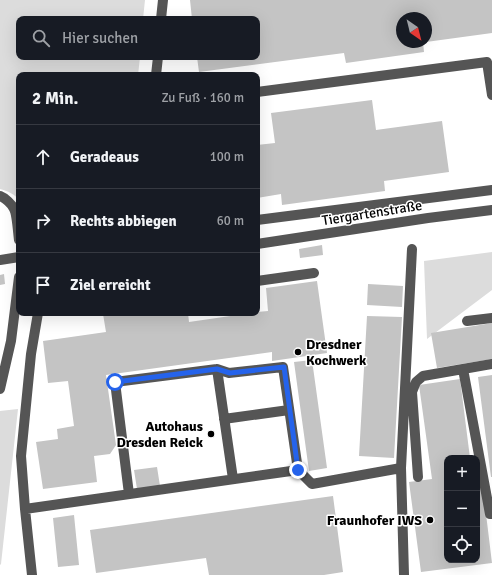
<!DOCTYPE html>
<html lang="de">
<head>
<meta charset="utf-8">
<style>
	:root { --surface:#171b24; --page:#242831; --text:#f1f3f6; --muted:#9ea1a6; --line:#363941 }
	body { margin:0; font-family:Signika,sans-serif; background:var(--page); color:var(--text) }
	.controls { position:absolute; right:12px; bottom:12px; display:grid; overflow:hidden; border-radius:8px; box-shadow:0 4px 16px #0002 }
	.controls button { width:36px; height:36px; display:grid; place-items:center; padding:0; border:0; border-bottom:1px solid var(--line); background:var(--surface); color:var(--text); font:20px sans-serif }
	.compass { position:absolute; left:396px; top:12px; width:36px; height:36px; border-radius:50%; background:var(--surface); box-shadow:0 4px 16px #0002; rotate:145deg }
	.stop { position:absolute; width:12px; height:12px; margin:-9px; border:3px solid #2563eb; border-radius:50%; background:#fff }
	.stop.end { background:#2563eb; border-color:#fff; box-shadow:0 1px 4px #0008 }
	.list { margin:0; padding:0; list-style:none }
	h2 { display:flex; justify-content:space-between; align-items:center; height:52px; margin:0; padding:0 16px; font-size:17px }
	h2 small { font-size:13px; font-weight:400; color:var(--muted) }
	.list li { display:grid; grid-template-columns:26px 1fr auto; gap:12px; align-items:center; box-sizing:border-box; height:64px; padding:0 16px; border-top:1px solid var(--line) }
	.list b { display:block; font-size:15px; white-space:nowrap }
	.list em { font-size:13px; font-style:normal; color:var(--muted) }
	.icon { flex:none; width:22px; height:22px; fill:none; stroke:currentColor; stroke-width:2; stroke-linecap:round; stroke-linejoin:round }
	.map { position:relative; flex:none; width:492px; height:575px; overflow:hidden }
	.search { position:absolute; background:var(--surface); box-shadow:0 4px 16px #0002; left:16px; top:16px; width:244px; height:44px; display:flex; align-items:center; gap:10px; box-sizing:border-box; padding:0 14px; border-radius:8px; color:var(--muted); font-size:15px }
	.panel { position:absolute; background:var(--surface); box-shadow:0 4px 16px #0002; left:16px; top:72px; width:244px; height:244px; border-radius:8px }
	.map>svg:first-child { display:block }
	.green { fill:#dcdcdc }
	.building { fill:#c4c4c4 }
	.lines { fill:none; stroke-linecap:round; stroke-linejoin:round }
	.minor { stroke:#555; stroke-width:10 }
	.route { stroke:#2563eb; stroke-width:5 }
	.poi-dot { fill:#000; stroke:#fff; stroke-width:1.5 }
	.labels { text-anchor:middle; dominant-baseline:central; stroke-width:3; stroke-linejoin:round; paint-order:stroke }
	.street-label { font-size:14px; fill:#000; stroke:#fff }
	.poi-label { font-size:14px; font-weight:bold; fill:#000; stroke:#fff; text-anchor:end }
</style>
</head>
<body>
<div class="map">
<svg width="492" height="575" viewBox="0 0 492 575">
	<rect width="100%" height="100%" fill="#fff"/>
	<path class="green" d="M0 0H145L143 19H19V57H140L138 75H19V201C16 194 7 191 0 189Z
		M492 252V290L427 339 424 261Z
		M18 409 1 564 0 565V411Z"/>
	<path class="building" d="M190 0H492V33L426 42V18H402V42H423L424 52 346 63 344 53 199 72 197 57H257V19H192Z
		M372 100 376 130 442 121 449 172 384 181 385 191 282 205 281 194 257 198V145L275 143 271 113Z
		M322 245 323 255 300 258 299 249Z
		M4 274 5 284 0 285V275Z
		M317 281 327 353 272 361V352L106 375 116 445 110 454 94 456 97 482 43 489 36 442 58 439 57 429 74 426 68 381 48 383 43 341 106 332 103 314 107 313H188L189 322 251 313H257V312L268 311 266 288Z
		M368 284 403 286 402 307 367 305Z
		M367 316 402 317 394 458 359 456Z
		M492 323V359L437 368 431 333Z
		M312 360 327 468 309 471 294 362Z
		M492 375V477H491L478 377Z
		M460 379 470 458H447V560H477V473H481L492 563 421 572 409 482 432 479 419 385Z
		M157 467 160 486 137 489 134 470Z
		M333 496 343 572 324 575H209L206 558 96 573 90 530Z
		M74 515 79 565 58 567 53 518Z"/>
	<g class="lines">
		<path class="minor" d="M161 19 163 0
			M156 75 158 57
			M257 92 487 62 492 95
			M0 196C5 198 12 204 14 209 17 214 18 233 19 240
			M257 220 492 190
			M257 244 428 218 492 210
			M0 260 19 257
			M257 281 314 273
			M467 321 492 318
			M492 364 463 369 490 514H492
			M217 369 233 479
			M0 389 11 341 19 277
			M224 419 289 410
			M298 470 312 484 401 468
			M418 477 412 392 416 382 423 376 463 369
			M25 509 298 470 283 367 229 373 217 369 115 382 129 494
			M32 575 25 509 21 456 31 354 38 313
			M404 575 401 468 412 249"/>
	</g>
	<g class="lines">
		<path class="route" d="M115 382 217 369 230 373 284 367 298 470"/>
	</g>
	<g class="poi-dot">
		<circle cx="298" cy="352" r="4"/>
		<circle cx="211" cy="434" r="4"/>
		<circle cx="430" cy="520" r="4"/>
	</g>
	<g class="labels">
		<g class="street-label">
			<text transform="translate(372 213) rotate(-9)">Tiergartenstraße</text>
		</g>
		<g class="poi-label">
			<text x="306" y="344" text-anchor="start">Dresdner<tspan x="306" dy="16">Kochwerk</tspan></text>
			<text x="203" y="426">Autohaus<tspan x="203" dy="16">Dresden Reick</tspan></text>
			<text x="422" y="520">Fraunhofer IWS</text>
		</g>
	</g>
</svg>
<div class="controls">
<button>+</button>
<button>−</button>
<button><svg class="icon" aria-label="locate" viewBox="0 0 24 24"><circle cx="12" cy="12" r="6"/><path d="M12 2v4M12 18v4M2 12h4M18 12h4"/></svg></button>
</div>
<svg class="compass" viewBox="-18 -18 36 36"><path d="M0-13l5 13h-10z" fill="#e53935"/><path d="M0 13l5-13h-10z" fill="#9ea1a6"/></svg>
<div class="stop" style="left:115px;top:382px"></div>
<div class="stop end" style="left:298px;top:470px"></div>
<div class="search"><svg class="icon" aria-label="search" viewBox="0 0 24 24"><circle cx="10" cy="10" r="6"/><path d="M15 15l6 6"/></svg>Hier suchen</div>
<section class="panel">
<h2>2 Min.<small>Zu Fuß · 160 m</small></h2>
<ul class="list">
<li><svg class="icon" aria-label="ahead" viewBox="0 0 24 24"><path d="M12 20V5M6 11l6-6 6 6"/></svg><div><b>Geradeaus</b></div><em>100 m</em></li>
<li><svg class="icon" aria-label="right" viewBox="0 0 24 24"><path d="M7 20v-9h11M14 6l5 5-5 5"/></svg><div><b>Rechts abbiegen</b></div><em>60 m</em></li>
<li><svg class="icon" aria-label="arrive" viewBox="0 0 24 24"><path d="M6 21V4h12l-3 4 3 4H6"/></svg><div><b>Ziel erreicht</b></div></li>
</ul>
</section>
</div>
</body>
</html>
